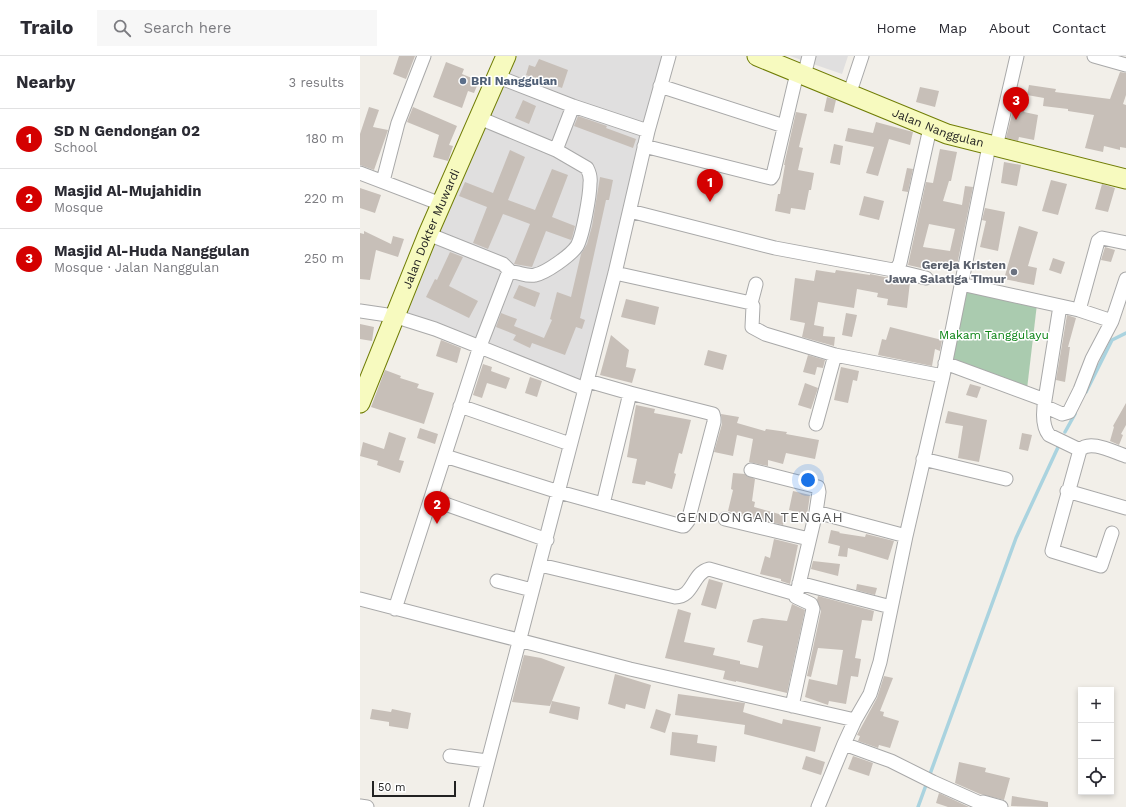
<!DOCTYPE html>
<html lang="en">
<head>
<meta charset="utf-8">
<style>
	:root { --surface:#fff; --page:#f7f7f7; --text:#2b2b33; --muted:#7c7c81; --line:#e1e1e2; --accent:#d40000 }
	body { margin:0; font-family:"Work Sans",sans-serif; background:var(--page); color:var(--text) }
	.controls { position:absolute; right:12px; bottom:12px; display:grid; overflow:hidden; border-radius:0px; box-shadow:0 2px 6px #0003 }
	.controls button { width:36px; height:36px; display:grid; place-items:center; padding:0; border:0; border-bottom:1px solid var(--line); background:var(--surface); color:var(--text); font:20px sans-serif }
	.scale { position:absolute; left:12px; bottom:10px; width:84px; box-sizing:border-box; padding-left:4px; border:2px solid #222; border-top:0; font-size:11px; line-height:14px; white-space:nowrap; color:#222; -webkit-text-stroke:3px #fff; paint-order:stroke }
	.you { position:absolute; left:448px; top:424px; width:14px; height:14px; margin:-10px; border:3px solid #fff; border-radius:50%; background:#1a73e8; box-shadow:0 0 0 6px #1a73e833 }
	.badge { display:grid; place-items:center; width:26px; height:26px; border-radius:50%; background:var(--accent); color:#fff; font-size:13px; font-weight:700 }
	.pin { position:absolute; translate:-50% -33px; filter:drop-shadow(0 1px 2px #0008) }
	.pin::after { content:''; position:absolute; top:21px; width:14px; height:12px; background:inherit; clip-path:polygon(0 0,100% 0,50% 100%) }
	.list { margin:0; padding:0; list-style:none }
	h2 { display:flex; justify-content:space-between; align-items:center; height:52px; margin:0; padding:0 16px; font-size:17px }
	h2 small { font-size:13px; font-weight:400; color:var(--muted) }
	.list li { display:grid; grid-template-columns:26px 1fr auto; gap:12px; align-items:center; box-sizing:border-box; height:60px; padding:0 16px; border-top:1px solid var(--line) }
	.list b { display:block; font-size:15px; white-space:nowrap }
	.list p { margin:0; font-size:13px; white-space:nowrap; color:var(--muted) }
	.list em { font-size:13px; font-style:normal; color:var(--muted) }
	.icon { flex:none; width:22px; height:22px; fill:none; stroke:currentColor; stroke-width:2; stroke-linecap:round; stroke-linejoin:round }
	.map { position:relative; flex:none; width:766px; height:751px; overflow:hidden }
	header { display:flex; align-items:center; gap:24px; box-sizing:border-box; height:56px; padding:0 20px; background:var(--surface); border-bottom:1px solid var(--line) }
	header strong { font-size:19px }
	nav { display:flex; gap:22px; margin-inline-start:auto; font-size:14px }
	.search { width:280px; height:36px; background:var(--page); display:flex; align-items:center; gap:10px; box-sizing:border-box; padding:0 14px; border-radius:0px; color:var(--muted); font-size:15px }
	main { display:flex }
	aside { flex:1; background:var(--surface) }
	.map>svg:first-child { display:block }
	.residential { fill:#e0dfdf }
	.cemetery { fill:#aacbaf }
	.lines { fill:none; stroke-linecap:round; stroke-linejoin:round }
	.stream { stroke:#aad3df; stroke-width:3.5 }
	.building { fill:#c7bfb8; fill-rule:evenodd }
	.street-casing { stroke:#a9a9a9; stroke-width:15 }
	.secondary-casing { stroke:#707d05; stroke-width:21 }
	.street { stroke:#fff; stroke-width:13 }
	.secondary { stroke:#f7fabf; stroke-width:19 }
	.service-dot { fill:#5c6f8a; stroke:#fff; stroke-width:1.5 }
	.worship-dot { fill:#6b7280; stroke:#fff; stroke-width:1.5 }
	.labels { text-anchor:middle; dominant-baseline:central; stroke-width:3; stroke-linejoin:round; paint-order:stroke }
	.service-label { font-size:12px; font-weight:bold; fill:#4e5e75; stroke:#fff; text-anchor:start }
	.street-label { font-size:12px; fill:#222; stroke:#fff }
	.worship-label { font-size:12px; font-weight:bold; fill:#5b616d; stroke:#fff; text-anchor:end }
	.park-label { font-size:12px; fill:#0c8416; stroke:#fff }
	.quarter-label { font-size:14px; letter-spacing:1px; fill:#555; stroke:#fff }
</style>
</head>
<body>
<header>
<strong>Trailo</strong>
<div class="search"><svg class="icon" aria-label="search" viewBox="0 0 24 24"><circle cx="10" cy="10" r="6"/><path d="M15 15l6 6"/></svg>Search here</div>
<nav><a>Home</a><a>Map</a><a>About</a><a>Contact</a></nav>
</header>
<main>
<aside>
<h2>Nearby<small>3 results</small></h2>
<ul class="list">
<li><span class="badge">1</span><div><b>SD N Gendongan 02</b><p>School</p></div><em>180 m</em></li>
<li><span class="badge">2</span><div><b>Masjid Al-Mujahidin</b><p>Mosque</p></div><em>220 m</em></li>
<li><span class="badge">3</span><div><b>Masjid Al-Huda Nanggulan</b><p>Mosque · Jalan Nanggulan</p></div><em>250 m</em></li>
</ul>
</aside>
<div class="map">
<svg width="766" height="751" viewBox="0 0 766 751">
	<rect width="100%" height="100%" fill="#f2efe9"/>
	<path class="residential" d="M156 0H307L220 328 37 252Z
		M430 0H488L482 18Z"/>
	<path class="cemetery" d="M604 233 677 248 667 333 590 303Z"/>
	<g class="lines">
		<path class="stream" d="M726 336 752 284 766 277
			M705 376 715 358
			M558 751 656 482 700 387"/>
	</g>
	<path class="building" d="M39 0H55L46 23 33 18Z
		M179 3 208 14 202 32 166 19 169 9 175 11Z
		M86 6 104 13 102 18 119 25 114 37 108 35 102 52 73 41Z
		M760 16 766 17V39L763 48 766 49V92L760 91V94L744 90 743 96 725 92 734 59 708 55V53L683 50 684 42 667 39 669 29 696 33 695 36 750 43Z
		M560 31 579 35 575 51 556 46Z
		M467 41 476 44 473 57 464 55Z
		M163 44 176 50 169 68 155 62Z
		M654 50 665 52 664 56 678 59 674 84 659 81 658 85 646 82Z
		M9 51 19 54 13 71 28 74 14 114 0 109V78Z
		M53 51 97 70 89 89 93 90 88 105 73 101 79 79 47 66Z
		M436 56 447 58 439 91 443 92 438 114 454 117 451 134H449L445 154 431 152 430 158 415 155 418 138H420L425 109H424Z
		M218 60 247 70 246 72 276 83 273 92 214 70Z
		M516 66 553 76 550 89 529 83 518 120 506 117 514 91 485 85 488 72 513 77Z
		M474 88 483 90 480 109 470 107Z
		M580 93 597 96 591 125H589L583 145 602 149 605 130 613 131 596 214 561 208V212L548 209 566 126 573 127ZM569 168 595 173 590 195 563 191Z
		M150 94 165 101 148 144 175 154 192 113 208 119 192 161 215 170 212 182 211 184 186 175 172 211 154 208 170 168 143 158 128 193 113 187 127 151 99 140 105 126 133 137Z
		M644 106 661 109 657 130 641 127Z
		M547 112 553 113 548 136 542 135Z
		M240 121 253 124 249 144H246L220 262 225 264 222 273 216 271 205 299 172 287 170 292 153 284 156 279 136 271 141 257 157 263 154 270 184 282 192 264 190 263 197 236 211 241 221 198 227 188 232 170Z
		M691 124 707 128 698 159 682 155Z
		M742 128 755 132 748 156 735 153Z
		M0 132 21 139 15 157 0 152Z
		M504 140 524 145 519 164 499 159Z
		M625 152 645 156 638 195 620 191 626 165 622 164Z
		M659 170 678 176 668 210 677 212 674 229 644 223Z
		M4 175 31 188 33 180 44 183 38 201 16 194 10 224 0 223V177L4 178Z
		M745 191 755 194 751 206 741 204Z
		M90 196 103 201 89 230 118 245 109 262 66 241 75 223 77 224Z
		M693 202 705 206 701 218 689 214Z
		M456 214 475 217 476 214 510 219V218L550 226 547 252 527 249 528 243 517 241 518 237 497 233 494 252 458 246 454 269 464 271 463 280 475 281 474 290 442 281 445 267 430 264 435 222 454 225Z
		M615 219 630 222 629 226 614 223Z
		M159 229 180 237 175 251 153 242Z
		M266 243 299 251 295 269 261 261Z
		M486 257 497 259 492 281 482 279Z
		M707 259 716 262 708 291H710L705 326 696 324Z
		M0 268 14 271 12 285 0 283Z
		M530 271 582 284 580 295 575 293 572 310 518 299 522 283 526 284Z
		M251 279 269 294 266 311 276 313 272 327 240 319Z
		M81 284 101 292 97 307 76 300Z
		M348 294 367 299 363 314 344 309Z
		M448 299 465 304 463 312 457 311 455 319 443 316Z
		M123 308 132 311 131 315 150 322 146 333 127 327 122 342 113 339Z
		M481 311 499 315 497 325 493 324 488 347 474 344Z
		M25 314 41 320 40 322 59 328 57 332 74 337 64 368 11 351Z
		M170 321 182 325 177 341 165 337Z
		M445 327 458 332 451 353 438 349Z
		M610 328 621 331 617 342 606 339Z
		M766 347V369L761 378 763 379 759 389 750 385 754 371 753 370Z
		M276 349 295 353 294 357 331 364 322 398 319 397 314 417 316 418 312 433 286 425 285 429 272 427 277 403 267 401Z
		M588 355 627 364 619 406 598 402 603 370 585 367Z
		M361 358 379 361 377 367 405 375 406 373 427 376 426 378 459 384 455 403 426 397 423 408 408 404V410L389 406 393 383 377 379 373 400 354 396 362 368Z
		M60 372 78 378 75 388 57 382Z
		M29 376 46 382 39 404 44 405 40 417 17 409 18 405 0 400 3 386 24 393Z
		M662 377 672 379 668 395 659 393Z
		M373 417 385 418 395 423 392 445 395 446 394 451 426 460 423 469 368 455 373 434 371 433Z
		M433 435 450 439 447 459 429 454Z
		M471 474 480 476 479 477 505 481 506 478 534 485 528 504 488 492 487 501 478 500 480 490 468 487Z
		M414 483 438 489 430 528 421 525V523L400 518 405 500 410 502Z
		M453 505 480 508 478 520 451 513Z
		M349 523 363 527 356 553 341 549Z
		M497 528 517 532 515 539 496 534Z
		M458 540 514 555 512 565 502 564 495 602 501 603 498 621 491 620 486 648 469 645 468 649 445 641 449 623 477 629 483 594 458 592 451 621 447 620 461 555 457 544Z
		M432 548 445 554 427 637 376 625V626L363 623 365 615 305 602 318 553 331 557 324 586 355 592 353 599 380 605V608L398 612 403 590 387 586 393 564 402 562 427 565Z
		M164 599 181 602 205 611 190 650 152 646Z
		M255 618 291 629 285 653 266 648 265 653 248 648Z
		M524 620 533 622 520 655 524 656 523 660 539 665 530 692 519 689 518 692 498 685 500 680 497 679 517 642Z
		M318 638 385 647 383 656 422 668 423 663 461 671 455 696 384 678 385 669 315 659Z
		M192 645 220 651 218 664 189 657Z
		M12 653 31 656 32 653 51 657 48 673 29 670V666L10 663Z
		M296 653 311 658 305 677 290 672Z
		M312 676 338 679 337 687 357 690 355 706 310 699Z
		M446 700 465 706 461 719 442 713Z
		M493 700 513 707 509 720 488 713Z
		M599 706 626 712 625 716 650 722 644 744 620 738 595 727Z
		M579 737 609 751H588L576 747Z
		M652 740 688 746V751L651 750Z"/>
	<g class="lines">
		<g class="street-casing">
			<path id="street" d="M734 0 766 9
				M136 20 213 50 288 75
				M444 20 449 0
				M300 30 424 70
				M489 39 502 0
				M284 90 411 122 413 119 437 17
				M636 91 657 0
				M196 94 213 50
				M0 117 81 148
				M23 125 38 67 64 0
				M270 155 415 192 533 214 537 212 540 207 570 72
				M68 178 143 208 151 216
				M533 214 566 222
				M255 217 391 247 396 228
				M601 228 719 254 738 185 742 182 766 187
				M391 247 393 250 392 271 405 278 475 299 583 320
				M0 255 34 260 75 273 225 333 255 217 288 75 309 0
				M752 265 766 223
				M585 307 685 344C683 355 682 370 689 379L720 394
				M228 325 270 337
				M685 344 700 250
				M100 350 210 388
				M684 350 702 358 709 356 720 334 732 303 752 265 719 254
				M456 368 475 299
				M85 400 199 436 322 470H324L328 465 354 366V362L353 358 270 337 243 448
				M563 403 646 423
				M391 414 458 431 459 436 456 456
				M707 435 766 452
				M71 443 187 484
				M365 463 449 483
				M752 477 741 510 692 495 720 394C730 383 753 396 766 400
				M180 509 315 541C334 541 332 517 349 513L436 538
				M137 525 172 534
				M439 527 531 551
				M0 543 270 613 495 664 484 688 458 751
				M35 553 120 290 147 220 151 216C159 216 167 221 175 219 186 217 211 199 217 190 223 179 230 139 230 127 231 121 229 116 227 112L196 94 117 61
				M432 650 453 553 451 548 436 541 456 456 546 480
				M495 664 510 638 520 606 546 480 583 320 629 90
				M484 688 531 705 573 726 620 747 623 746 641 751
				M90 700 127 705
				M0 750 7 751
				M116 751 225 333"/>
		</g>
		<g class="secondary-casing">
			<g id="secondary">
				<path id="s1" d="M397 0 587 78 766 123"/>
				<path id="s2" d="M0 347 68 178 146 0"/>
			</g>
		</g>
		<use href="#street" class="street"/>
		<use href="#secondary" class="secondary"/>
	</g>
	<circle class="service-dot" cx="103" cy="25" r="4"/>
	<circle class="worship-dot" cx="654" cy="216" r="4"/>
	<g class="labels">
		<g class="service-label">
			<text x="111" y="25">BRI Nanggulan</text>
		</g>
		<g class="street-label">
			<text stroke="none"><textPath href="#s1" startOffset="195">Jalan Nanggulan</textPath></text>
			<text stroke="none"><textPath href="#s2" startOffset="188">Jalan Dokter Muwardi</textPath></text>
		</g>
		<g class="worship-label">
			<text x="646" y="209">Gereja Kristen<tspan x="646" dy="14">Jawa Salatiga Timur</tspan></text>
		</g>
		<g class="park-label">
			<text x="634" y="279">Makam Tanggulayu</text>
		</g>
		<g class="quarter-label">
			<text x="400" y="461">GENDONGAN TENGAH</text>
		</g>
	</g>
</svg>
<div class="controls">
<button>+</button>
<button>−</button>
<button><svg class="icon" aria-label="locate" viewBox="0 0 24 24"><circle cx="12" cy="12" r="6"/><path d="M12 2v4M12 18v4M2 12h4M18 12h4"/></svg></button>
</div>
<div class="scale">50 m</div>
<div class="you"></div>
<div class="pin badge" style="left:350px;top:146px">1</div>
<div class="pin badge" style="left:77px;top:468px">2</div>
<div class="pin badge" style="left:656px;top:64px">3</div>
</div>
</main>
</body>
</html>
